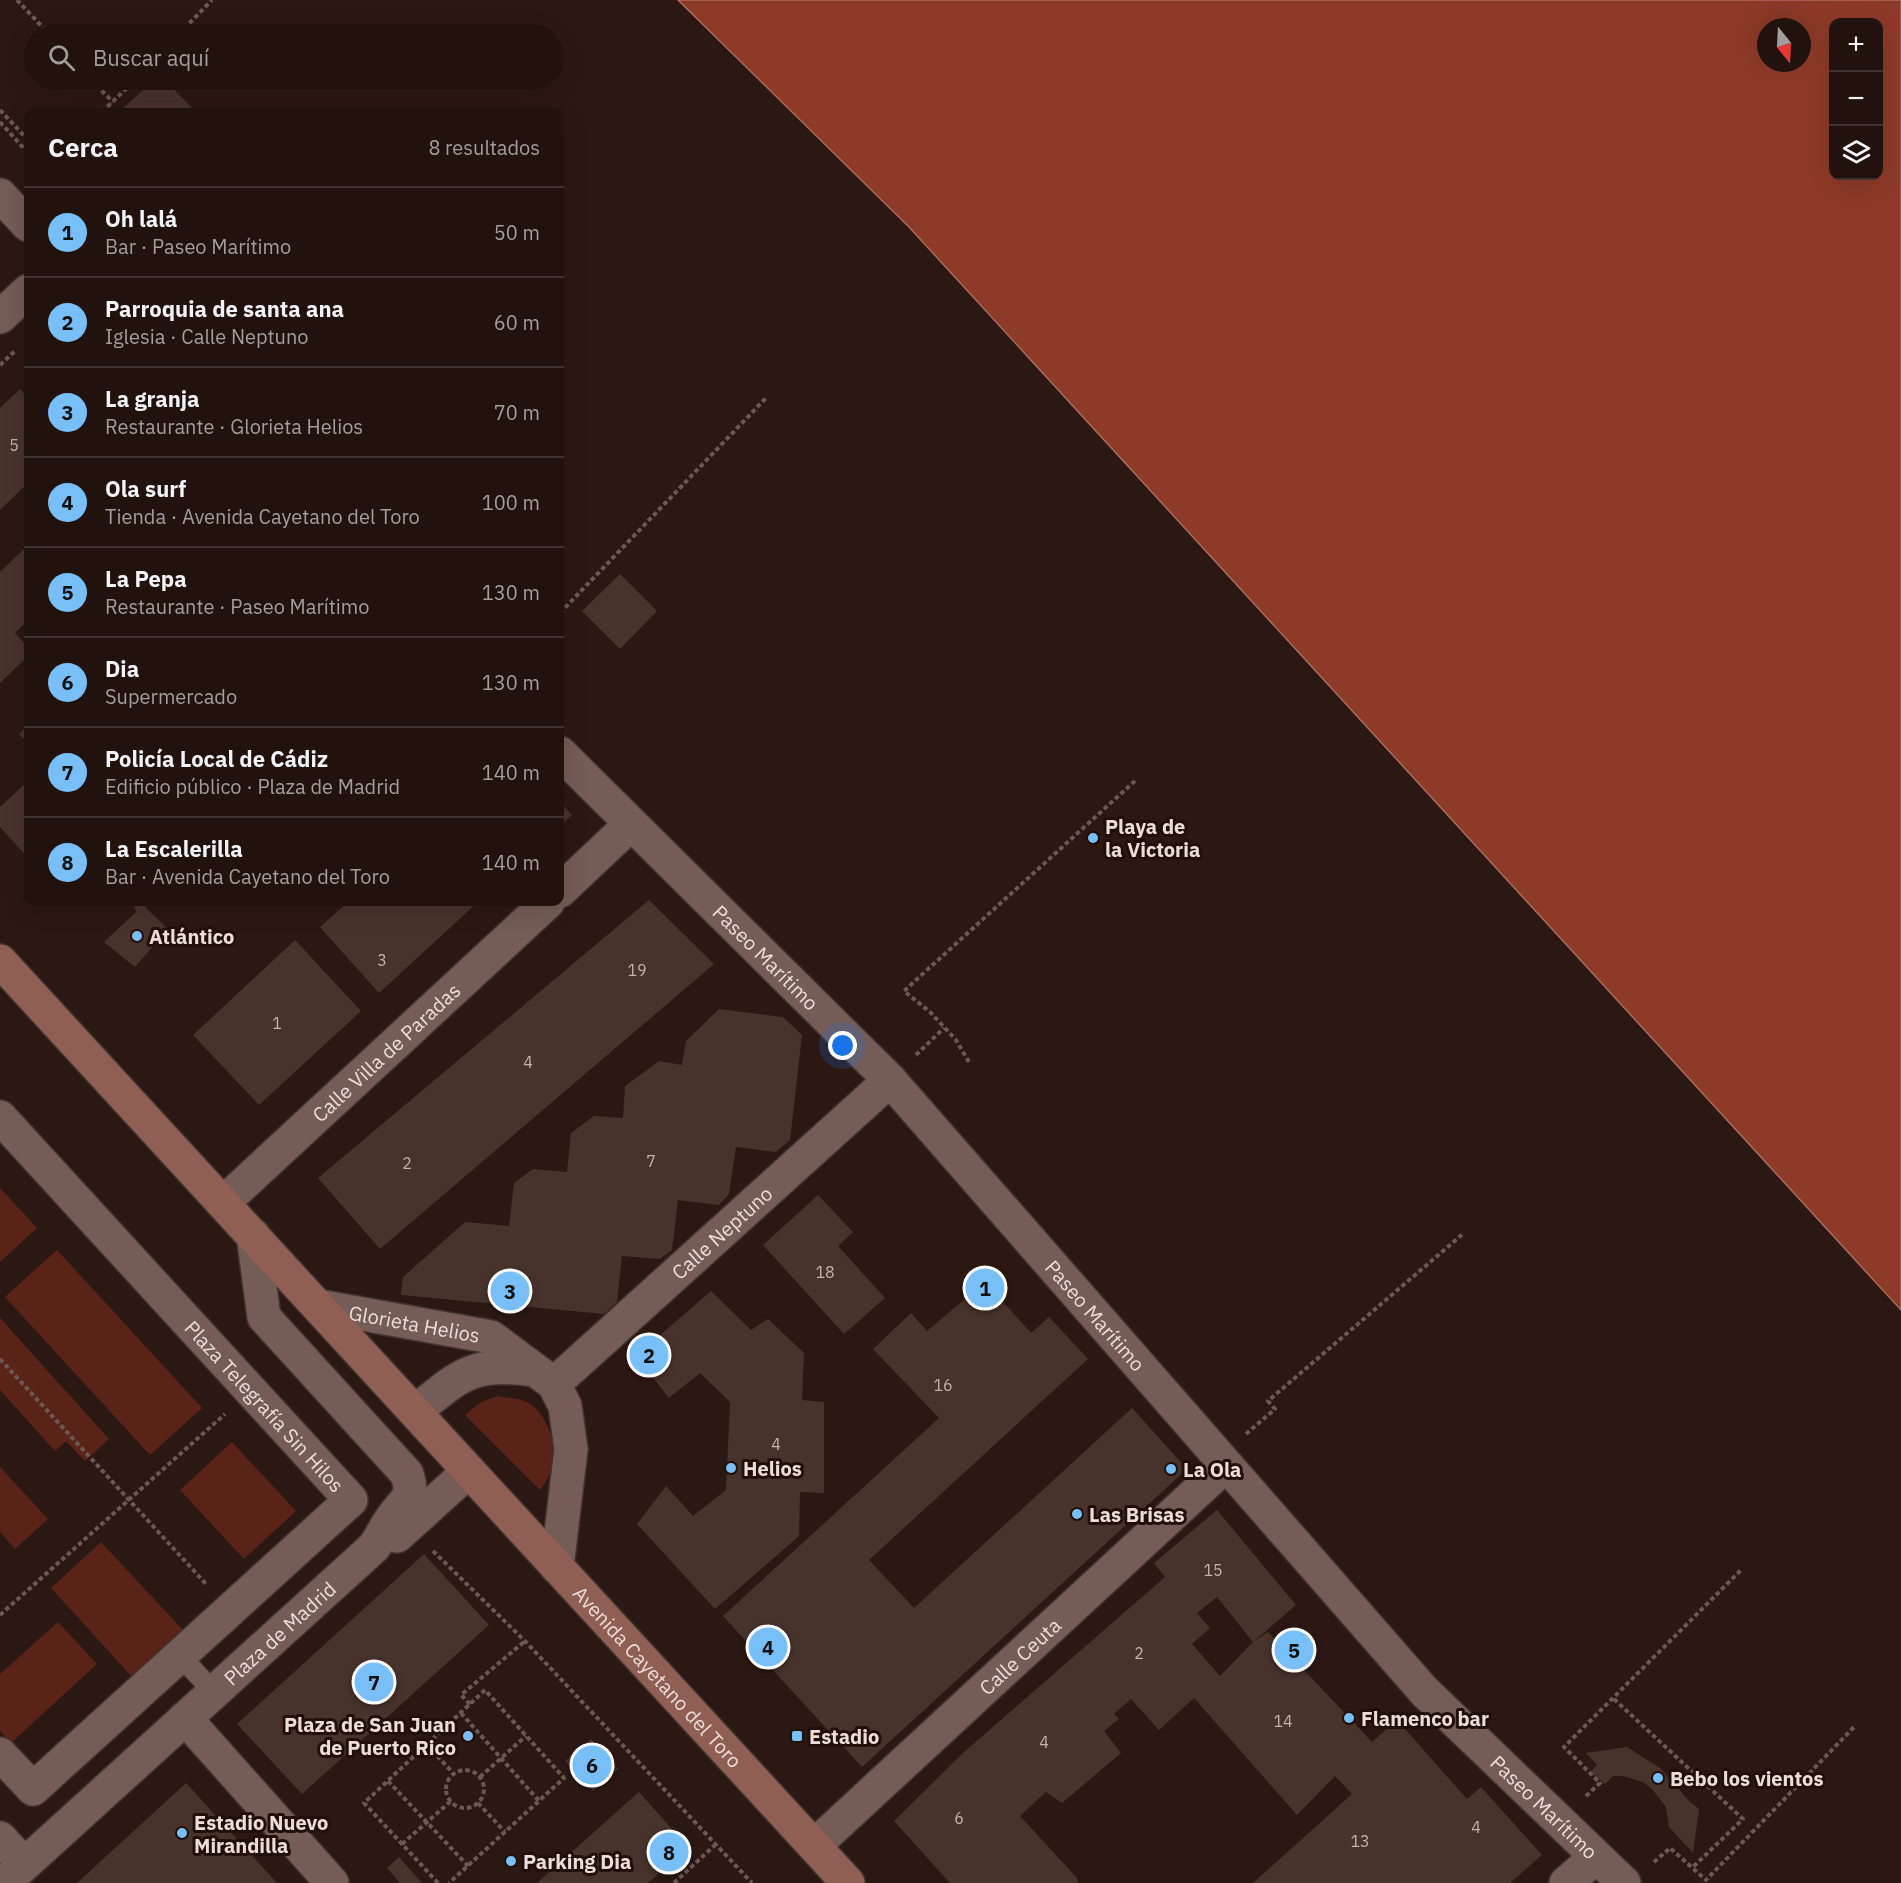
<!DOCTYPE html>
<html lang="es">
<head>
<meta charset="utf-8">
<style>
	:root { --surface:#21120e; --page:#2d201c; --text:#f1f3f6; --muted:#a29e9e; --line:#3e322e; --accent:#78bff7 }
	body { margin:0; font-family:"IBM Plex Sans",sans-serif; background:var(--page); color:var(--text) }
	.controls { position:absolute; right:18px; top:18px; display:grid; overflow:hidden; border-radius:12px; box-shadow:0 6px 24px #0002 }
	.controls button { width:54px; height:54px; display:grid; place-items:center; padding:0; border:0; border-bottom:2px solid var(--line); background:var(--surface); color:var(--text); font:30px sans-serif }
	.compass { position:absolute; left:1757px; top:18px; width:54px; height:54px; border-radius:50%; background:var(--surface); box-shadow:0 6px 24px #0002; rotate:162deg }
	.you { position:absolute; left:843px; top:1046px; width:21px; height:21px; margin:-15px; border:4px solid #fff; border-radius:50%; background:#1a73e8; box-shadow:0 0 0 9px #1a73e833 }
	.badge { display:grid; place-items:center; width:39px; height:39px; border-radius:50%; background:var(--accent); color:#111; font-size:20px; font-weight:700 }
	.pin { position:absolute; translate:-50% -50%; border:3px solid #fff; box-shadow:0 2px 6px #0006 }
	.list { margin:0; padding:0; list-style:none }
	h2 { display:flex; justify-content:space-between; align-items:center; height:78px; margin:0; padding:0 24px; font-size:26px }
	h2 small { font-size:20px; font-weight:400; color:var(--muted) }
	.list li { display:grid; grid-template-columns:39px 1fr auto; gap:18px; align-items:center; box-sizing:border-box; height:90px; padding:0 24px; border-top:2px solid var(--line) }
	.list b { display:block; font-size:22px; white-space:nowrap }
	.list p { margin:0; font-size:20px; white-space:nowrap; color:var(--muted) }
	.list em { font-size:20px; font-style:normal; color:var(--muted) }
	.icon { flex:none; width:33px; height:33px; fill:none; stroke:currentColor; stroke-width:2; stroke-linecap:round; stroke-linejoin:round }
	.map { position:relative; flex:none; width:1901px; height:1883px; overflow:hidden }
	.search { position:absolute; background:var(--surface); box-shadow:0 6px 24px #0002; left:24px; top:24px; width:540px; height:66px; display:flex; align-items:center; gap:15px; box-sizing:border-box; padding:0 21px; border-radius:33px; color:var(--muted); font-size:22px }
	.panel { position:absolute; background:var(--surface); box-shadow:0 6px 24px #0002; left:24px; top:108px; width:540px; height:798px; border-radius:12px }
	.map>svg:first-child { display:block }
	.green { fill:#5a2317 }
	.water { fill:#8d3a29; stroke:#aa6b5e; stroke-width:1.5; fill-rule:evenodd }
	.building { fill:#48322c; fill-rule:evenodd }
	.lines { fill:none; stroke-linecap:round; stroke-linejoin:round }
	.lane-casing { stroke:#433431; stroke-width:22 }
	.street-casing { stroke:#433431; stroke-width:36 }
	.secondary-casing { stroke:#433431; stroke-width:36 }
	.path { stroke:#6b5854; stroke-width:4; stroke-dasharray:4.5 3; stroke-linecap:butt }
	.lane { stroke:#755c56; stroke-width:20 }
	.street { stroke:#755c56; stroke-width:33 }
	.secondary { stroke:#905f54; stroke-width:33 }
	.poi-dot { fill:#78bff7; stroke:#220f0a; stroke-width:2 }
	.labels { text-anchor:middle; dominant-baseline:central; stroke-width:6; stroke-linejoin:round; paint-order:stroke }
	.number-label { font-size:16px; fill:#c3b2ae }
	.poi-label { font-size:20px; font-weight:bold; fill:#ecddd9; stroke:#220f0a; text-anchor:start }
	.street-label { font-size:20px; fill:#ecddd9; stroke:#220f0a }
</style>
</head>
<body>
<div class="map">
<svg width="1901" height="1883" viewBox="0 0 1901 1883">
	<rect width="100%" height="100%" fill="#2c1813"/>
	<path class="green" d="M0 1188 37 1228 0 1262Z
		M57 1250 202 1408 150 1455 5 1297Z
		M0 1318 109 1439 85 1461 66 1441 55 1451 0 1390Z
		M498 1396C506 1398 515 1398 522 1400 544 1407 555 1438 554 1460 553 1471 546 1481 540 1490L465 1415 481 1402Z
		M232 1442 296 1511 244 1559 180 1490Z
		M0 1467 48 1519 15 1549 0 1532Z
		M101 1542 195 1643 143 1689 51 1588Z
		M58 1622 97 1664 11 1743 0 1731V1674Z"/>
	<path class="water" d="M678 0H1901V1310L909 227ZM1834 22H1878V176H1834ZM1766 27H1802V63H1766Z"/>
	<path class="building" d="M154 80H165L196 112H119Z
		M20 389 28 398V483L0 510V408Z
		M28 545V620L15 633 28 647V656L0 683V572Z
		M620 574 657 611 620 649 582 611Z
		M28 725V743L19 734Z
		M28 781V858L0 827V807Z
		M560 802 572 815 560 826Z
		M649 900 714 964 380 1249 318 1178Z
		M133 902H148L146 908 168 929 135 967 104 942 136 912Z
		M157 902H193L166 904Z
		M348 902H478L379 993 320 927Z
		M295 940 361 1011 259 1105 193 1035Z
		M719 1009 783 1017 802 1035 790 1140 776 1152 736 1147 729 1194 719 1205 678 1200 672 1250 660 1259 622 1256 617 1302 604 1314 401 1295 403 1277 465 1222 509 1226 514 1183 533 1169 567 1172 571 1133 594 1116 623 1118 625 1086 659 1061 682 1065 686 1041Z
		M818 1195 853 1232 838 1246 885 1298 844 1334 763 1245Z
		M985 1282 1031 1333 1049 1317 1088 1359 869 1560 914 1608 1132 1408 1187 1469 862 1767 723 1616 939 1418 873 1349 911 1313 927 1331Z
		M711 1291 751 1330 768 1319 804 1353 802 1400 824 1402V1493L800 1492 799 1536 715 1609 637 1524 666 1486 693 1516 726 1490 730 1402 700 1373 669 1398 636 1356Z
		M1217 1510 1296 1605 1253 1642 1268 1632 1372 1742 1397 1720 1467 1799 1481 1787 1542 1855 1510 1883H1253L1352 1794 1335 1776 1297 1815 1194 1698 1159 1730 1131 1699 1114 1714 1119 1719 1104 1731 1121 1753 1062 1803 1046 1792 1020 1816 1077 1878 1078 1883H950L894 1821 963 1753 1165 1577 1154 1563ZM1217 1597 1253 1642 1220 1676 1192 1644 1210 1628 1197 1613Z
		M424 1554 489 1625 302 1794 237 1724Z
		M591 1739 618 1769 593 1791 565 1761Z
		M1627 1747 1660 1768 1689 1801 1699 1809 1693 1853 1669 1827 1666 1807 1652 1789 1643 1782 1623 1776H1613L1605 1784 1590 1772 1597 1765 1586 1753Z
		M186 1783 277 1883H77Z
		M639 1792 688 1847 648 1883H537Z
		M399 1857 422 1883H400L387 1868Z"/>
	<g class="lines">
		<g class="lane-casing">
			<path id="lane" d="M180 1656 214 1692"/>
		</g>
		<g class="street-casing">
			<g id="street">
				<path d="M0 195 28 225"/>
				<path d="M0 317 28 291"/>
				<path id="s1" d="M560 753 890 1080 1424 1691 1624 1883"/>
				<path d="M560 891 631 824"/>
				<path id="s2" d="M0 1117 351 1500 33 1789 0 1754"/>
				<path id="s3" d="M223 1203 548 902"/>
				<path id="s4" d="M318 1306 491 1337 554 1384 565 1406 571 1449 557 1567"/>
				<path id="s5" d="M554 1384 890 1080"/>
				<path d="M415 1412C461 1374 473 1361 534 1370"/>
				<path d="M397 1536 469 1471"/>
				<path d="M185 1718 332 1883"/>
				<path d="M0 1838 24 1864"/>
				<path id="s6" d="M814 1846 1225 1466"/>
				<path id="s7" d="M4 1883 374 1547C381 1537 386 1525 394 1515 407 1498 414 1497 407 1474L264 1317 253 1235"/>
				<path d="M1566 1883 1596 1857"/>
			</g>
		</g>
		<g class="secondary-casing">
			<g id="secondary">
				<path id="s8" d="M0 961 848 1883"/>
			</g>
		</g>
		<path class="path" d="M17 0 49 34
			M179 34 212 0
			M91 80 113 102
			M0 110 28 140
			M102 112 135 80
			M0 122 28 153
			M0 365 15 351
			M560 613 766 398
			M916 1055 944 1028
			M969 1062 956 1040 930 1012 904 991 1136 780
			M0 1359 206 1584
			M1246 1434 1275 1409 1268 1401 1464 1233
			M433 1551 525 1641 752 1883
			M0 1615 225 1414
			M1614 1699 1743 1819 1692 1868
			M470 1704 461 1695 525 1641
			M461 1713 539 1801
			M427 1745 454 1774
			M446 1789a19 19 0 1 1 38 0a19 19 0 1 1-38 0Z
			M480 1777 526 1736
			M388 1781 468 1866
			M1586 1796 1600 1783 1564 1747 1742 1569
			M478 1803 505 1832
			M402 1844 451 1801
			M1654 1862 1670 1848 1706 1880 1856 1725
			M438 1883 364 1803 485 1690 564 1778 449 1883
			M674 1883 716 1844"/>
		<use href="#lane" class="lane"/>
		<use href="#street" class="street"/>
		<use href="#secondary" class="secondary"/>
	</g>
	<g class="poi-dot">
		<circle cx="1093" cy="838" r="6"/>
		<circle cx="137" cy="936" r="6"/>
		<circle cx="731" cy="1468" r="6"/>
		<circle cx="1171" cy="1469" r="6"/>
		<circle cx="1077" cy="1514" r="6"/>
		<circle cx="1349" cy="1718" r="6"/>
		<circle cx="468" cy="1736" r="6"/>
		<rect x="791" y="1730" width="12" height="12" rx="3"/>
		<circle cx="1658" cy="1778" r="6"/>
		<circle cx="182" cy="1833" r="6"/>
		<circle cx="511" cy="1861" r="6"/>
	</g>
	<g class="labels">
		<g class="number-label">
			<text x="14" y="445">5</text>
			<text x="382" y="960">3</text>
			<text x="637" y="970">19</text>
			<text x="277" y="1023">1</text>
			<text x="528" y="1062">4</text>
			<text x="651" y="1161">7</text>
			<text x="407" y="1163">2</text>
			<text x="825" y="1272">18</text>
			<text x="943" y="1385">16</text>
			<text x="776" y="1444">4</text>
			<text x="1213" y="1570">15</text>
			<text x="1139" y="1653">2</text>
			<text x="1283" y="1721">14</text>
			<text x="1044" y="1742">4</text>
			<text x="959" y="1818">6</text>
			<text x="1476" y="1827">4</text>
			<text x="1360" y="1841">13</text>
		</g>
		<g class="poi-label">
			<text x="1105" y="826">Playa de<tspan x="1105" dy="23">la Victoria</tspan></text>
			<text x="149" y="936">Atlántico</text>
			<text x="743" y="1468">Helios</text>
			<text x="1183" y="1469">La Ola</text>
			<text x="1089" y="1514">Las Brisas</text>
			<text x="1361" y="1718">Flamenco bar</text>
			<text x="456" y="1724" text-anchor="end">Plaza de San Juan<tspan x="456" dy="23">de Puerto Rico</tspan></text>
			<text x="809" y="1736">Estadio</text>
			<text x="1670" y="1778">Bebo los vientos</text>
			<text x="194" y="1822">Estadio Nuevo<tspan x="194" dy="23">Mirandilla</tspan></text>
			<text x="523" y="1861">Parking Dia</text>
		</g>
		<g class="street-label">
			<text stroke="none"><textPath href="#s1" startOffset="290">Paseo Marítimo</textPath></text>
			<text stroke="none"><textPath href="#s3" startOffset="222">Calle Villa de Paradas</textPath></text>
			<text stroke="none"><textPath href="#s5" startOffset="226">Calle Neptuno</textPath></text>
			<text stroke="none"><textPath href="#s1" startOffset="777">Paseo Marítimo</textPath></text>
			<text stroke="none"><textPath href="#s4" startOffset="98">Glorieta Helios</textPath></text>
			<text stroke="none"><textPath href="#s2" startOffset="392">Plaza Telegrafía Sin Hilos</textPath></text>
			<text stroke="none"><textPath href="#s7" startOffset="372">Plaza de Madrid</textPath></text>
			<text stroke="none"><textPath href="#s6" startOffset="280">Calle Ceuta</textPath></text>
			<text stroke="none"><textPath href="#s8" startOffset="972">Avenida Cayetano del Toro</textPath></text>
			<text stroke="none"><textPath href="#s1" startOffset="1443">Paseo Marítimo</textPath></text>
		</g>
	</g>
</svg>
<div class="controls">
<button>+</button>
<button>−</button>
<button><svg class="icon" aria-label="layers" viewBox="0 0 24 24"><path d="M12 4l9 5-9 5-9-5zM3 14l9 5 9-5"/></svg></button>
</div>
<svg class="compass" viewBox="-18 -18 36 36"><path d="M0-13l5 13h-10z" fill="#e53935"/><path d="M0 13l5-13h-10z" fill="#a29e9e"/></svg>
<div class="you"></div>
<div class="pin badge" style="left:985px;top:1288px">1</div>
<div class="pin badge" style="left:649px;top:1355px">2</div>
<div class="pin badge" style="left:510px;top:1291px">3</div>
<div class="pin badge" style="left:768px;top:1647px">4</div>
<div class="pin badge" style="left:1294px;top:1650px">5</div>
<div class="pin badge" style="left:592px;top:1765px">6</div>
<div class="pin badge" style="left:374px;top:1682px">7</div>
<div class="pin badge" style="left:669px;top:1852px">8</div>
<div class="search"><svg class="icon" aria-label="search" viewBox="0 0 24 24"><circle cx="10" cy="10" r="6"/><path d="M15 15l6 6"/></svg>Buscar aquí</div>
<section class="panel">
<h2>Cerca<small>8 resultados</small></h2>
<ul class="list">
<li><span class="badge">1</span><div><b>Oh lalá</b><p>Bar · Paseo Marítimo</p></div><em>50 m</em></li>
<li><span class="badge">2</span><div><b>Parroquia de santa ana</b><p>Iglesia · Calle Neptuno</p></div><em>60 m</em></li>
<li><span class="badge">3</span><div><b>La granja</b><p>Restaurante · Glorieta Helios</p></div><em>70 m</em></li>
<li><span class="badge">4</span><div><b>Ola surf</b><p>Tienda · Avenida Cayetano del Toro</p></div><em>100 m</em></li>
<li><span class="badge">5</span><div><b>La Pepa</b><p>Restaurante · Paseo Marítimo</p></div><em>130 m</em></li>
<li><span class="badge">6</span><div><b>Dia</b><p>Supermercado</p></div><em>130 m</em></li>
<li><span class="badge">7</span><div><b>Policía Local de Cádiz</b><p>Edificio público · Plaza de Madrid</p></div><em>140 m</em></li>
<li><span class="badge">8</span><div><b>La Escalerilla</b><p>Bar · Avenida Cayetano del Toro</p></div><em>140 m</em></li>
</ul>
</section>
</div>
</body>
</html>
